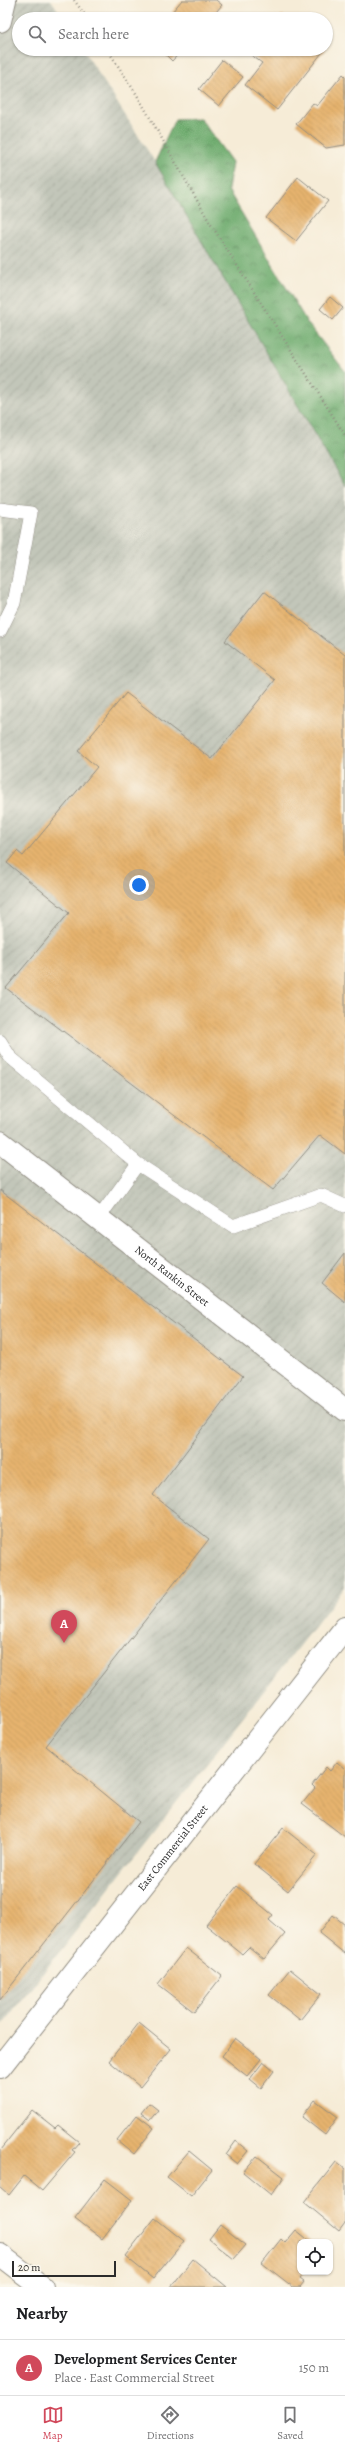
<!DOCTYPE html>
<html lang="en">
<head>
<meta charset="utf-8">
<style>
	:root { --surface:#fff; --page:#f6f6f6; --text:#202124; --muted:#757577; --line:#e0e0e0; --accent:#d1495b }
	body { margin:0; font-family:Alegreya,serif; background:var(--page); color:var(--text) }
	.controls { position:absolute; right:12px; bottom:12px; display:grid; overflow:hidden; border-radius:8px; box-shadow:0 1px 3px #0004 }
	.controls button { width:36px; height:36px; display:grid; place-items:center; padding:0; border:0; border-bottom:1px solid var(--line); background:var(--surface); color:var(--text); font:20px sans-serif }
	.scale { position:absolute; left:12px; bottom:10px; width:104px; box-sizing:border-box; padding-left:4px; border:2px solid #2b2b2b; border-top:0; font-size:11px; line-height:14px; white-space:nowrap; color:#2b2b2b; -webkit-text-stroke:3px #fbf7ec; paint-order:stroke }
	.you { position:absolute; left:139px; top:885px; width:14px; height:14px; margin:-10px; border:3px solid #fff; border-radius:50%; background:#1a73e8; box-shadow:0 0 0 6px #1a73e833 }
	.badge { display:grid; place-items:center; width:26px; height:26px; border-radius:50%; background:var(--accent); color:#fff; font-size:13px; font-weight:700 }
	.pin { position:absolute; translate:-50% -33px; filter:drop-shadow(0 1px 2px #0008) }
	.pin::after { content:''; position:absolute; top:21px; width:14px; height:12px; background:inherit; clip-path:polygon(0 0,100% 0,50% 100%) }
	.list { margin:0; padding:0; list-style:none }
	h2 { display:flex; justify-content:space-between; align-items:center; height:52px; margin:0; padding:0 16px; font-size:17px }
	h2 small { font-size:13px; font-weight:400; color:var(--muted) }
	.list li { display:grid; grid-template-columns:26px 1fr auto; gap:12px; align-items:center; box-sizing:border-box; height:56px; padding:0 16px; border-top:1px solid var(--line) }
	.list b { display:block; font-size:15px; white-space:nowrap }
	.list p { margin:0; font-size:13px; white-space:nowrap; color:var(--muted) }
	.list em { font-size:13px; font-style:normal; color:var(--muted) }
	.icon { flex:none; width:22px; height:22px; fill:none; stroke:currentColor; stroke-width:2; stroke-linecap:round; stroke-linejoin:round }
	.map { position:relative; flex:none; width:345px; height:2287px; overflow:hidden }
	.search { position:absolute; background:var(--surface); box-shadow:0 1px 3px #0004; left:12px; right:12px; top:12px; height:44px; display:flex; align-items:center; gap:10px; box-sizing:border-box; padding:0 14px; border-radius:22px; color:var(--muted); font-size:15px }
	.sheet { height:108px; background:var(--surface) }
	nav { display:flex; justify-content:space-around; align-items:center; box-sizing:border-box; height:56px; border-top:1px solid var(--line); background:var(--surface); font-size:11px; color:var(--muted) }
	nav a { display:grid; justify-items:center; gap:2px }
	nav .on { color:var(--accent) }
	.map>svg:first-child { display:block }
	.industrial { fill:url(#industrial-furrows) }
	.forest { fill:url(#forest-crowns); stroke:#4c6c4c }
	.building { fill:url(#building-back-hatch) }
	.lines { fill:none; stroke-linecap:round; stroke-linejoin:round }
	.service-casing { stroke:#908c81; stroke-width:14 }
	.minor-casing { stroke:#908c81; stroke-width:24 }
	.tertiary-casing { stroke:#908c81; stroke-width:24 }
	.path { stroke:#908c81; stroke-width:2.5; stroke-dasharray:1 3; stroke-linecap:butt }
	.service { stroke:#fff; stroke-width:13 }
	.minor { stroke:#fff; stroke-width:22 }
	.tertiary { stroke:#fff; stroke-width:22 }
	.labels { text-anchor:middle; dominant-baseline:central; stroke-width:3; stroke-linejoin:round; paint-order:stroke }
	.street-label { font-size:11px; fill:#2b2b2b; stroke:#fbf7ec }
</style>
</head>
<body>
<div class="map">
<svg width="345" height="2287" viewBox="0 0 345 2287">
	<defs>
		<pattern id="industrial-furrows" width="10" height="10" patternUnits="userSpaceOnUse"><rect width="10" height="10" fill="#c2c6b9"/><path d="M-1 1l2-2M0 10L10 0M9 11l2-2" fill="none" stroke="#a7aa9f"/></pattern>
		<pattern id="forest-crowns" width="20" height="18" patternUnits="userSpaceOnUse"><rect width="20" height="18" fill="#6eac6e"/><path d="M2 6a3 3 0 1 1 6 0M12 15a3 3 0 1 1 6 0" fill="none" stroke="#5b8c5b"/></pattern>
		<pattern id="building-back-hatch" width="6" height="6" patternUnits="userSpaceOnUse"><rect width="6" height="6" fill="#e6b36e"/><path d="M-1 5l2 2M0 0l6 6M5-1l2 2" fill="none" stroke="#c59a5f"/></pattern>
	</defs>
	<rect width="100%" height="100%" fill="#fbf7ec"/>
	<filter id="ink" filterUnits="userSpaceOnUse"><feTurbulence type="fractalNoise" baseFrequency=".025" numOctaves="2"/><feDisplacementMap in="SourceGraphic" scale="8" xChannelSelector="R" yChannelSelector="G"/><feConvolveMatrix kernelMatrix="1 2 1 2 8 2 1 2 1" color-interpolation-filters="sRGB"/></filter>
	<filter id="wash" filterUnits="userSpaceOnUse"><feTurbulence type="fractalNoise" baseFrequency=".012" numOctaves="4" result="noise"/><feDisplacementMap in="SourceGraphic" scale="16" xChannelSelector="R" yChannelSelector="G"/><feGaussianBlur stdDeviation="0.9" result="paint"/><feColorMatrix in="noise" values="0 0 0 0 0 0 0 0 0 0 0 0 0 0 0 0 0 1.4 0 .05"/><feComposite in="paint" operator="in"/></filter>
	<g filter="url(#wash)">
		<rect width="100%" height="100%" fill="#f6ecd7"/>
		<path class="industrial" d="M0 0H51L64 19H19V49H83L155 162 345 486V1587L0 2028Z"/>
		<path class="forest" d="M200 118 232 162 228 190 308 324 345 371V486L155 162 175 119Z"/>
		<g id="blocks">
			<path class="building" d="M182 0H216L222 5 210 19H181L172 12Z
				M282 15 287 19H279Z
				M160 49H183L172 61Z
				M256 49H325L277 110 245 85 262 63 251 55Z
				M222 60 243 77 219 106 199 89Z
				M343 74 345 76V145L326 148 296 124 313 103 317 106Z
				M298 177 328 201 296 241 266 218Z
				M330 297 343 308 333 320 320 309Z
				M264 591 345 655V1154L320 1135 273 1190 6 988 69 913 7 863 17 851 23 856 97 767 78 751 126 693 212 759 275 680 225 641Z
				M0 1190 243 1376 153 1495 209 1539 46 1746 139 1822 0 2000Z
				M345 1253V1302L322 1283Z
				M337 1762 345 1769V1837L302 1804 315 1788 312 1785 326 1767 330 1771Z
				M283 1828 317 1855 288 1891 254 1864Z
				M237 1886 273 1915 269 1920 285 1934 264 1959 249 1947 242 1954 206 1925Z
				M333 1915 345 1925V1954L319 1933Z
				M186 1948 222 1976 194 2012 158 1984Z
				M290 1969 321 1994 300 2020 269 1995Z
				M139 2023 171 2049 140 2087 109 2061Z
				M235 2038 261 2059 247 2076 222 2056Z
				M263 2062 274 2071 261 2088 250 2079Z
				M315 2100 338 2117 325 2135 302 2117Z
				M149 2103 158 2110 150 2120 141 2113Z
				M32 2110 55 2128 58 2125 79 2142 72 2150 75 2152 42 2191 24 2176 9 2195 0 2187V2150Z
				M137 2115 154 2128 134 2154 117 2140Z
				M236 2141 248 2151 237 2164 226 2155Z
				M189 2151 212 2170 191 2196 167 2177Z
				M257 2156 284 2177 271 2195 243 2172Z
				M336 2162 345 2169V2223L339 2231 304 2202Z
				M105 2179 132 2200 102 2239 75 2218Z
				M155 2218 184 2241 153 2279 125 2256Z
				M220 2225 246 2245 234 2259 209 2239Z
				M296 2230 311 2242H300V2272H305L300 2279 304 2282 300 2287H293L262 2263 281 2239 285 2243Z
				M193 2259 227 2287H171Z"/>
		</g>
	</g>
	<g filter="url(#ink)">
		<use href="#blocks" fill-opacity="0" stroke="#908c81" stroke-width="1"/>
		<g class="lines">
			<g class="service-casing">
				<path id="service" d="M0 509 31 513 14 603 0 631
					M0 1041 10 1057 138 1164
					M98 1219 138 1164 233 1226 321 1195 345 1206"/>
			</g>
			<g class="minor-casing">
				<g id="minor">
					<path d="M0 21 5 0"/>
					<path id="s1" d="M0 1142 345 1410"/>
					<path id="s2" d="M0 2067 345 1628"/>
				</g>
			</g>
			<g class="tertiary-casing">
				<path id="tertiary" d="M0 2255 42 2287"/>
			</g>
			<path class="path" d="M74 0 88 19
				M107 49 137 95 210 223 345 435"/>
			<use href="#service" class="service"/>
			<use href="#minor" class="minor"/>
			<use href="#tertiary" class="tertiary"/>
		</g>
	</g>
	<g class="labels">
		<g class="street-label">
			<text stroke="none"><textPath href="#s1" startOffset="218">North Rankin Street</textPath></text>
			<text stroke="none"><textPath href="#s2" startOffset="279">East Commercial Street</textPath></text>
		</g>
	</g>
</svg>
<div class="controls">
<button><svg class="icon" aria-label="locate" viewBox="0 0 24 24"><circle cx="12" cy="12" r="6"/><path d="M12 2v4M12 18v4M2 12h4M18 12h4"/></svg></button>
</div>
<div class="scale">20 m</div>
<div class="you"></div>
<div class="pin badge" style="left:64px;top:1643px">A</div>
<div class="search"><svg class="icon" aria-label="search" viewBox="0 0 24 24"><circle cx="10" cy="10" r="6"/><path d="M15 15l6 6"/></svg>Search here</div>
</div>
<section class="sheet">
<h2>Nearby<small></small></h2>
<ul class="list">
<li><span class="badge">A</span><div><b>Development Services Center</b><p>Place · East Commercial Street</p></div><em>150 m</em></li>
</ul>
</section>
<nav>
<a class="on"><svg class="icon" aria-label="map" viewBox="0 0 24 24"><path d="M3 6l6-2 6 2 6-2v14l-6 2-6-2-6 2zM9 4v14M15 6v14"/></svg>Map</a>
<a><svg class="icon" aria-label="directions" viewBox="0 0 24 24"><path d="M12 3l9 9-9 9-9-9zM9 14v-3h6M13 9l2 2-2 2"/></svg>Directions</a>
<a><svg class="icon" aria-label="saved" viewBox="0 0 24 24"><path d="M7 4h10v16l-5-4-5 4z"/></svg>Saved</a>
</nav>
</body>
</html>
